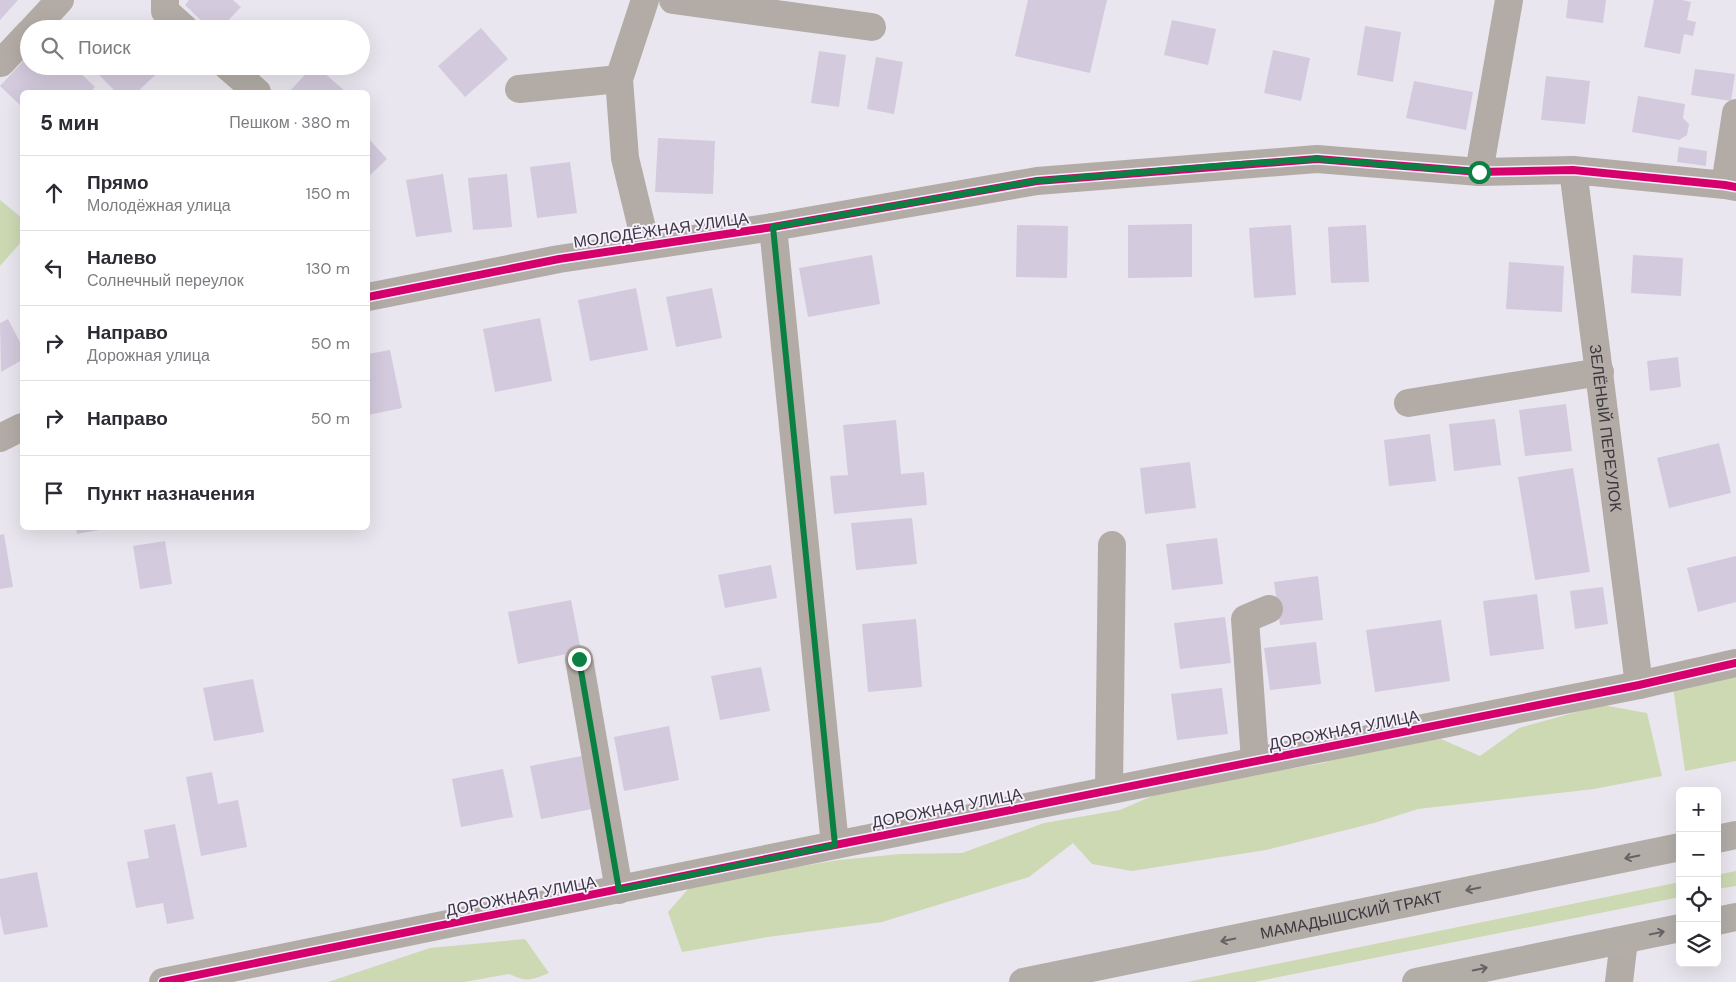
<!DOCTYPE html>
<html lang="ru">
<head>
<meta charset="utf-8">
<style>
	:root { --surface:#fff; --page:#f2f2f3; --text:#2b2b33; --muted:#7c7c81; --line:#e1e1e2 }
	body { margin:0; font-family:"DM Sans",sans-serif; background:var(--page); color:var(--text) }
	.controls { position:absolute; right:15px; bottom:15px; display:grid; overflow:hidden; border-radius:8px; box-shadow:0 5px 20px #0002 }
	.controls button { width:45px; height:45px; display:grid; place-items:center; padding:0; border:0; border-bottom:1px solid var(--line); background:var(--surface); color:var(--text); font:25px sans-serif }
	.stop { position:absolute; width:15px; height:15px; margin:-11px; border:4px solid #0b8043; border-radius:50%; background:#fff }
	.stop.end { background:#0b8043; border-color:#fff; box-shadow:0 1px 5px #0008 }
	.list { margin:0; padding:0; list-style:none }
	h2 { display:flex; justify-content:space-between; align-items:center; height:65px; margin:0; padding:0 20px; font-size:21px }
	h2 small { font-size:16px; font-weight:400; color:var(--muted) }
	.list li { display:grid; grid-template-columns:32px 1fr auto; gap:15px; align-items:center; box-sizing:border-box; height:75px; padding:0 20px; border-top:1px solid var(--line) }
	.list b { display:block; font-size:19px; white-space:nowrap }
	.list p { margin:0; font-size:16px; white-space:nowrap; color:var(--muted) }
	.list em { font-size:16px; font-style:normal; color:var(--muted) }
	.icon { flex:none; width:28px; height:28px; fill:none; stroke:currentColor; stroke-width:2; stroke-linecap:round; stroke-linejoin:round }
	.map { position:relative; flex:none; width:1736px; height:982px; overflow:hidden }
	.search { position:absolute; background:var(--surface); box-shadow:0 5px 20px #0002; left:20px; top:20px; width:350px; height:55px; display:flex; align-items:center; gap:12px; box-sizing:border-box; padding:0 18px; border-radius:28px; color:var(--muted); font-size:19px }
	.panel { position:absolute; background:var(--surface); box-shadow:0 5px 20px #0002; left:20px; top:90px; width:350px; height:440px; border-radius:8px }
	.map>svg:first-child { display:block }
	.green { fill:#cdd9b3 }
	.building { fill:#d3cadd }
	.lines { fill:none; stroke-linecap:round; stroke-linejoin:round }
	.minor { stroke:#b3aca6; stroke-width:28 }
	.major { stroke:#b3ada8; stroke-width:28 }
	.cycleway-casing { stroke:#f6f0fe; stroke-width:11 }
	.cycleway { stroke:#d6006c; stroke-width:8 }
	.oneway { stroke:#656164 }
	.route { stroke:#0b8043; stroke-width:6 }
	.labels { text-anchor:middle; dominant-baseline:central; stroke-width:4; stroke-linejoin:round; paint-order:stroke }
	.street-label { font-size:16px; fill:#3b383f; stroke:#f6f0fe }
</style>
</head>
<body>
<div class="map">
<svg width="1736" height="982" viewBox="0 0 1736 982">
	<rect width="100%" height="100%" fill="#eae6ef"/>
	<path class="green" d="M0 200 22 218V241L0 266Z
		M1736 674V761L1685 771 1673 687Z
		M1602 705 1647 713 1662 776 1594 789 1418 809 1374 823 1266 850 1132 871 1092 864 1073 843 1029 877 882 922 768 937 682 952 668 912 690 887 742 876 839 860 900 854 962 853 1044 823 1120 810 1161 792 1323 763 1371 748 1441 739 1480 756 1519 728Z
		M1736 871V886L1717 889V875Z
		M1680 882V897L1254 982H1187Z
		M525 939 549 973C529 981 528 982 509 974L464 982H328L430 948Z"/>
	<path class="building" d="M0 0H18L0 20Z
		M189 0H233L241 7 220 29H210L185 5Z
		M1028 0H1107L1090 73 1015 56Z
		M1568 0H1606L1603 23 1566 18Z
		M1654 0H1682L1691 2 1687 20 1696 22 1693 36 1684 34 1680 54 1644 47Z
		M1172 20 1216 29 1208 65 1164 55Z
		M1365 26 1401 32 1393 82 1357 75Z
		M481 28 508 59 465 97 438 66Z
		M1273 50 1310 58 1301 101 1264 93Z
		M819 51 846 55 839 107 811 103Z
		M29 55V66H73L95 87 90 92H22V107L0 86Z
		M876 57 903 62 894 114 867 109Z
		M98 66H165L137 92H116L94 70Z
		M313 66H316L346 92H289Z
		M1695 69 1735 74 1731 101 1691 95Z
		M1546 76 1590 81 1585 124 1541 120Z
		M1414 81 1473 92 1466 130 1406 118Z
		M1638 96 1685 104 1683 118 1689 124 1687 135 1679 140 1632 132Z
		M658 138 715 141 713 194 655 192Z
		M369 139 387 159 368 177V141Z
		M1679 147 1707 151 1706 166 1677 162Z
		M570 162 577 213 537 218 530 167Z
		M443 174 452 232 416 237 406 180Z
		M507 174 512 227 473 230 468 178Z
		M1192 224V277L1128 278V225Z
		M1017 225 1068 226 1067 278 1016 277Z
		M1291 225 1296 295 1254 298 1249 228Z
		M1366 225 1369 282 1331 283 1328 227Z
		M872 255 880 304 808 317 799 268Z
		M1633 255 1683 258 1681 296 1631 293Z
		M1509 262 1564 266 1562 312 1506 309Z
		M636 288 648 350 590 361 578 300Z
		M712 288 722 338 676 347 666 297Z
		M540 318 552 381 495 392 483 329Z
		M8 319 22 346V360L1 372 0 323Z
		M390 350 402 408 368 415V354Z
		M1678 357 1681 387 1650 391 1647 361Z
		M1566 404 1572 451 1525 456 1519 410Z
		M1495 419 1501 465 1454 471 1449 424Z
		M896 420 901 474 924 472 927 505 834 514 830 476 848 475 843 425Z
		M1430 434 1436 481 1389 486 1384 440Z
		M1719 443 1731 493 1669 508 1657 458Z
		M1190 462 1196 508 1145 514 1140 468Z
		M1573 468 1590 572 1535 580 1518 477Z
		M912 518 917 564 856 570 851 523Z
		M76 528H110L77 534Z
		M4 534 13 587 0 589V535Z
		M1217 538 1223 584 1172 590 1166 544Z
		M165 541 172 584 140 589 133 546Z
		M1736 556V602L1698 612 1687 568Z
		M771 565 777 598 725 608 718 575Z
		M1318 576 1323 620 1280 625 1274 582Z
		M1603 587 1608 624 1575 629 1570 591Z
		M1537 594 1544 649 1490 656 1483 601Z
		M571 600 581 651 518 664 508 612Z
		M1225 617 1231 663 1180 669 1174 623Z
		M916 619 922 687 868 692 862 624Z
		M1441 620 1450 681 1375 692 1366 630Z
		M1316 642 1321 684 1270 690 1264 648Z
		M761 667 770 711 720 720 711 676Z
		M253 679 264 732 214 741 203 688Z
		M1222 688 1228 734 1177 740 1171 694Z
		M669 726 679 780 624 791 614 737Z
		M587 755 597 808 541 819 530 766Z
		M503 769 513 817 461 827 452 779Z
		M212 772 218 804 238 800 247 847 201 856 186 777Z
		M175 824 194 919 167 924 163 903 136 908 127 862 149 858 144 830Z
		M37 872 48 927 4 935 0 915V879Z"/>
	<g class="lines">
		<g class="minor">
			<path d="M165 0V11L185 29"/>
			<path d="M645 0 619 79 625 158 646 245"/>
			<path d="M673 0 872 27"/>
			<path d="M33 29 60 0"/>
			<path d="M1 63 29 33"/>
			<path d="M227 66 257 92"/>
			<path d="M519 89 619 79"/>
			<path id="s1" d="M1573 170 1639 685"/>
			<path d="M1479 172 1509 0"/>
			<path d="M1725 185 1736 113"/>
			<path d="M773 227 835 845"/>
			<path d="M368 297 559 259 773 227 1037 181 1317 159 1479 172 1573 170 1725 185 1736 187"/>
			<path d="M1408 403 1600 372"/>
			<path d="M0 438 22 427"/>
			<path d="M579 659 619 890"/>
			<path d="M1255 761 1245 619 1269 609"/>
			<path d="M1109 790 1112 545"/>
			<path d="M163 982 835 845 1639 685 1736 663"/>
			<path d="M1619 982 1624 940"/>
		</g>
		<g class="major">
			<path d="M1717 839 1736 835"/>
			<path d="M1717 921 1736 917"/>
			<path id="s2" d="M1023 982 1680 847"/>
			<path d="M1416 982 1680 928"/>
		</g>
		<g class="cycleway-casing">
			<path id="cycleway" d="M368 297 559 259 773 227 1037 181 1317 159 1479 172 1573 170 1725 185 1736 187
				M163 982 835 845 1639 685 1736 663"/>
		</g>
		<use href="#cycleway" class="cycleway"/>
	</g>
	<defs><path id="oneway-shaft" d="M-6 0H5M1.5-3L5.5 0L1.5 3" fill="none" stroke-width="1.6" stroke-linecap="round" stroke-linejoin="round" transform="scale(1.25)"/></defs>
	<g class="oneway">
		<use href="#oneway-shaft" transform="translate(1632 857) rotate(168)"/>
		<use href="#oneway-shaft" transform="translate(1473 889) rotate(168)"/>
		<use href="#oneway-shaft" transform="translate(1657 933) rotate(-11)"/>
		<use href="#oneway-shaft" transform="translate(1228 940) rotate(168)"/>
		<use href="#oneway-shaft" transform="translate(1480 969) rotate(-11)"/>
	</g>
	<g class="lines">
		<path class="route" d="M579 659 619 890 835 845 773 227 1036 181 1241 164 1317 159 1479 172"/>
	</g>
	<g class="labels">
		<g class="street-label">
			<text transform="translate(661 230) rotate(-8)">МОЛОДЁЖНАЯ УЛИЦА</text>
			<text stroke="none"><textPath href="#s1" startOffset="260">ЗЕЛЁНЫЙ ПЕРЕУЛОК</textPath></text>
			<text transform="translate(1344 730) rotate(-11)">ДОРОЖНАЯ УЛИЦА</text>
			<text transform="translate(947 808) rotate(-11)">ДОРОЖНАЯ УЛИЦА</text>
			<text transform="translate(521 896) rotate(-11)">ДОРОЖНАЯ УЛИЦА</text>
			<text stroke="none"><textPath href="#s2" startOffset="335">МАМАДЫШСКИЙ ТРАКТ</textPath></text>
		</g>
	</g>
</svg>
<div class="controls">
<button>+</button>
<button>−</button>
<button><svg class="icon" aria-label="locate" viewBox="0 0 24 24"><circle cx="12" cy="12" r="6"/><path d="M12 2v4M12 18v4M2 12h4M18 12h4"/></svg></button>
<button><svg class="icon" aria-label="layers" viewBox="0 0 24 24"><path d="M12 4l9 5-9 5-9-5zM3 14l9 5 9-5"/></svg></button>
</div>
<div class="stop" style="left:1479px;top:172px"></div>
<div class="stop end" style="left:579px;top:659px"></div>
<div class="search"><svg class="icon" aria-label="search" viewBox="0 0 24 24"><circle cx="10" cy="10" r="6"/><path d="M15 15l6 6"/></svg>Поиск</div>
<section class="panel">
<h2>5 мин<small>Пешком · 380 m</small></h2>
<ul class="list">
<li><svg class="icon" aria-label="ahead" viewBox="0 0 24 24"><path d="M12 20V5M6 11l6-6 6 6"/></svg><div><b>Прямо</b><p>Молодёжная улица</p></div><em>150 m</em></li>
<li><svg class="icon" aria-label="left" viewBox="0 0 24 24"><path d="M17 20v-9H6M10 6l-5 5 5 5"/></svg><div><b>Налево</b><p>Солнечный переулок</p></div><em>130 m</em></li>
<li><svg class="icon" aria-label="right" viewBox="0 0 24 24"><path d="M7 20v-9h11M14 6l5 5-5 5"/></svg><div><b>Направо</b><p>Дорожная улица</p></div><em>50 m</em></li>
<li><svg class="icon" aria-label="right" viewBox="0 0 24 24"><path d="M7 20v-9h11M14 6l5 5-5 5"/></svg><div><b>Направо</b></div><em>50 m</em></li>
<li><svg class="icon" aria-label="arrive" viewBox="0 0 24 24"><path d="M6 21V4h12l-3 4 3 4H6"/></svg><div><b>Пункт назначения</b></div></li>
</ul>
</section>
</div>
</body>
</html>
